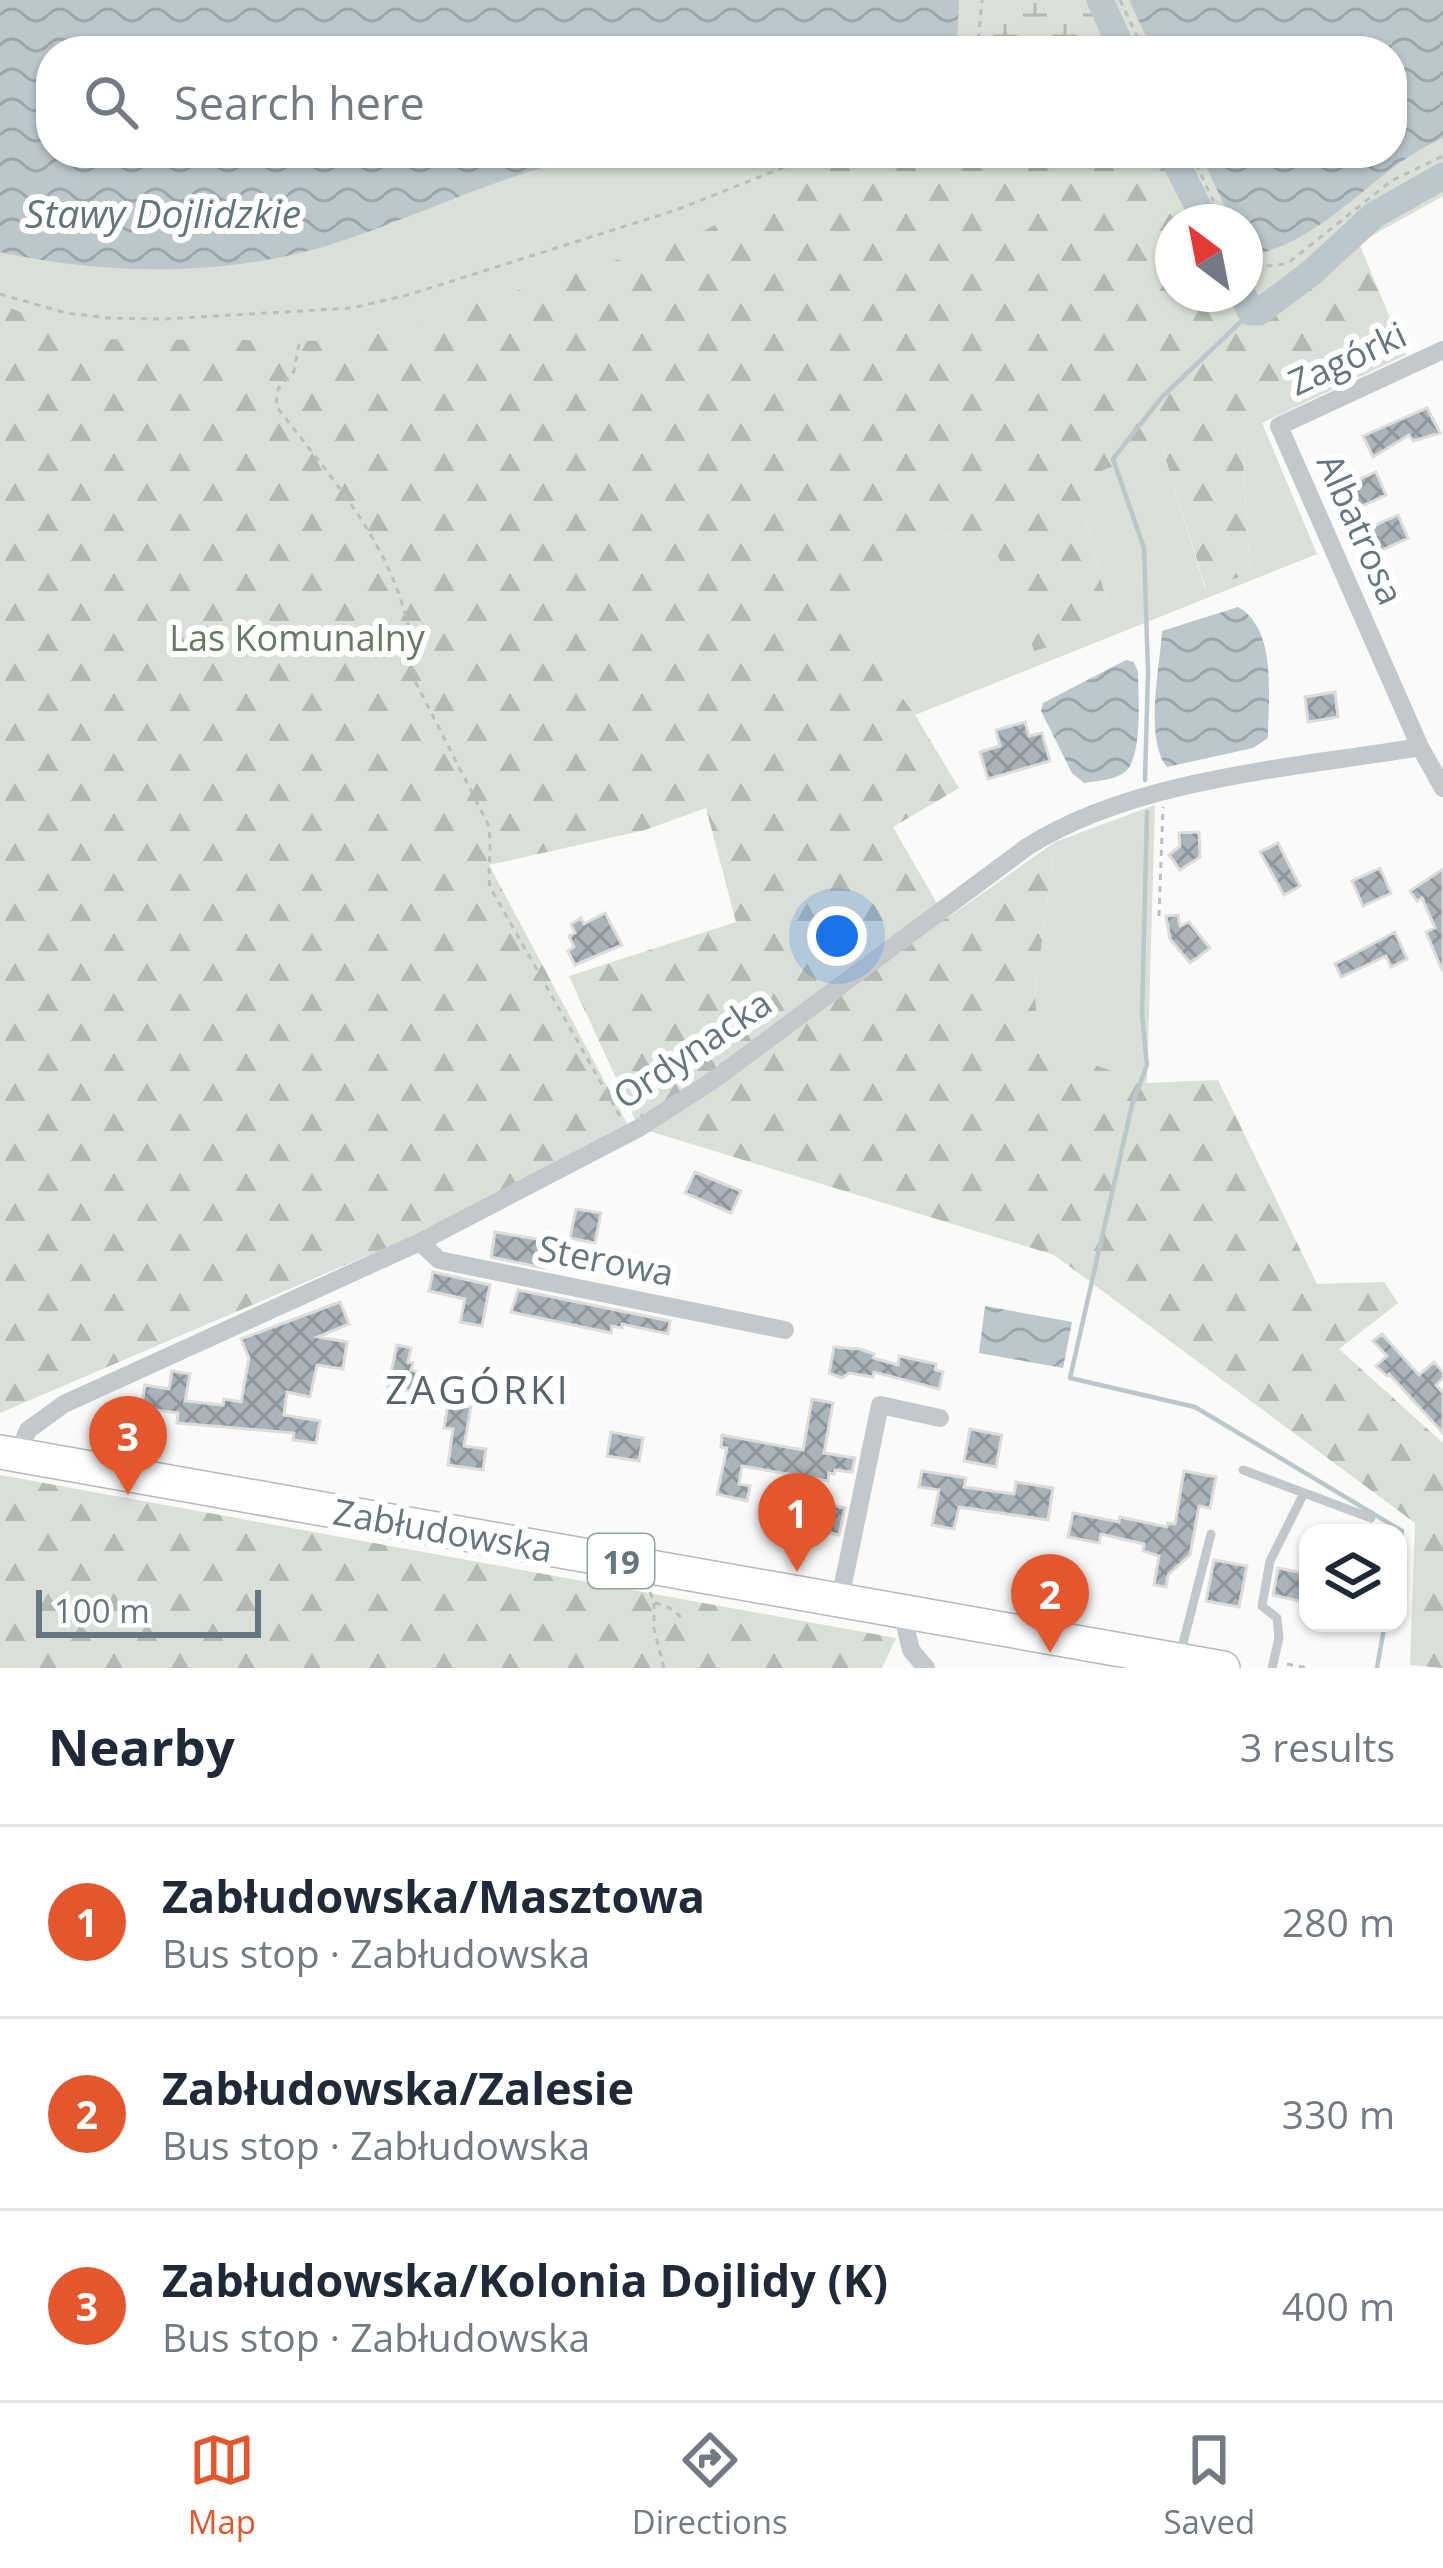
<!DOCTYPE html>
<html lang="en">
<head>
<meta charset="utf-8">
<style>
	:root { --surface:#fff; --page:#f2f2f3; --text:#1f2937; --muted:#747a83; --line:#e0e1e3; --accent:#e4572e }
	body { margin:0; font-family:"Open Sans",sans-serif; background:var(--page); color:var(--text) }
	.controls { position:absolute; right:36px; bottom:36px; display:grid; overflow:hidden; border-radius:24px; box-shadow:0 3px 9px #0004 }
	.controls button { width:108px; height:108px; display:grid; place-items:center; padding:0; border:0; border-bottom:3px solid var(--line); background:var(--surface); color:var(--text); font:60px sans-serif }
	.compass { position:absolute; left:1155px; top:204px; width:108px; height:108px; border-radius:50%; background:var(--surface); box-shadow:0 3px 9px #0004; rotate:328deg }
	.scale { position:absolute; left:36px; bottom:30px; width:225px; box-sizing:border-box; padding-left:12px; border:6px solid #657683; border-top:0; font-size:33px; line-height:42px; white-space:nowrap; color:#657683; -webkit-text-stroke:9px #fff; paint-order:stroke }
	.you { position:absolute; left:837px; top:936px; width:42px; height:42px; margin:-30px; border:9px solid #fff; border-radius:50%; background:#1a73e8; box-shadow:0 0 0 18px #1a73e833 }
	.badge { display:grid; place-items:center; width:78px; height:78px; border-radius:50%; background:var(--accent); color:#fff; font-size:39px; font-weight:700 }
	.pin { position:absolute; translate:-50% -99px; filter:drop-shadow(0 3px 6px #0008) }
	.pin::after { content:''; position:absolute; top:63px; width:42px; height:36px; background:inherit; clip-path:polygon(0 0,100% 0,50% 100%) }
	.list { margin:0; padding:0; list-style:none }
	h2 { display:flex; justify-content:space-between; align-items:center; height:156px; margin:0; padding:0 48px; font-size:51px }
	h2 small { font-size:39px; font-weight:400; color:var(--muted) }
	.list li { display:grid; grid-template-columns:78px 1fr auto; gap:36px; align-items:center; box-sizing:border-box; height:192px; padding:0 48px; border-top:3px solid var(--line) }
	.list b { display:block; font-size:45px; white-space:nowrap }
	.list p { margin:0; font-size:39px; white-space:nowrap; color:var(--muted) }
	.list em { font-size:39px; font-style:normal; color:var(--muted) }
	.icon { flex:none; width:66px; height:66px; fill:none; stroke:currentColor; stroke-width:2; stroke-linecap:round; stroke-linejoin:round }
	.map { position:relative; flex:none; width:1443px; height:1668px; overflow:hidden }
	.search { position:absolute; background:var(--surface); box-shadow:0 3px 9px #0004; left:36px; right:36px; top:36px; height:132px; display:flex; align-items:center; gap:30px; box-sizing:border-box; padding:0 42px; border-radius:48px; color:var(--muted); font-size:45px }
	.sheet { height:732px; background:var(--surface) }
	nav { display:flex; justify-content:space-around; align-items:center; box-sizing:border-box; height:168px; border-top:3px solid var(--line); background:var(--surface); font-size:33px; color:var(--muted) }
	nav a { display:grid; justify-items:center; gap:6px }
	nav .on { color:var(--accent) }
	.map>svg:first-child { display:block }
	.grass { fill:#dadfd7 }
	.forest { fill:url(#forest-firs) }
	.wetland { fill:url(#wetland-marsh) }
	.water { fill:url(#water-waves) }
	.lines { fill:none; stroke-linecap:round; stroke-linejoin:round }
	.stream { stroke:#bbc7cb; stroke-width:4.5 }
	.river { stroke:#bbc7cb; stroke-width:27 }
	.building { fill:url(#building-cross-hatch); stroke:#dcdcda; stroke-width:3 }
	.highway-casing { stroke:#b4b9bd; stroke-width:36 }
	.path { stroke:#bbbfc2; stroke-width:3; stroke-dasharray:6 6; stroke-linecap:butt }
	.lane { stroke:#c3c8cc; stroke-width:9 }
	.street { stroke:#c3c8cc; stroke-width:18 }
	.highway { stroke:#fff; stroke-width:33 }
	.labels { text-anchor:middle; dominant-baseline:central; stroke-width:12; stroke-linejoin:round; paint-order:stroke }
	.shield { fill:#fff; stroke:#939fa8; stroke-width:3 }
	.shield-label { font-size:33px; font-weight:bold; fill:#657683 }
	.street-label { font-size:36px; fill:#657683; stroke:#fff }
	.park-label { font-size:36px; fill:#687a64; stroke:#fff }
	.water-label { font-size:39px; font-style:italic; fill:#60757c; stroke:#fff }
	.neighbourhood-label { font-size:39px; letter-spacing:3px; fill:#57646e; stroke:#fff }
</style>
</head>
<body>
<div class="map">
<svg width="1443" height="1668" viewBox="0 0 1443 1668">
	<defs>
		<pattern id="forest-firs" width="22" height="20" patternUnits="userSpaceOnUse" patternTransform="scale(3)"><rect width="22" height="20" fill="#dadfd7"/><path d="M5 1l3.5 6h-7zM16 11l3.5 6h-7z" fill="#b4b9b4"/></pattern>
		<pattern id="wetland-marsh" width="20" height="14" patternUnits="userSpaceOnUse" patternTransform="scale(3)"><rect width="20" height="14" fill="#dadfd7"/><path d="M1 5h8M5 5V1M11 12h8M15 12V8" fill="none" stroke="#b4b9b4"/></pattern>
		<pattern id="water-waves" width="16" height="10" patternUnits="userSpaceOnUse" patternTransform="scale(3)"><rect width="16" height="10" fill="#bbc7cb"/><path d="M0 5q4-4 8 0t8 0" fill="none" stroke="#9ca6aa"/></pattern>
		<pattern id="building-cross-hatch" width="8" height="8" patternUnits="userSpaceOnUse" patternTransform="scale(3)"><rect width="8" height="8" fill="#aab3b9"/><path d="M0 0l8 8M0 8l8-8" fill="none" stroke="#8e969c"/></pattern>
	</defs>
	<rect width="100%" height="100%" fill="#fafaf8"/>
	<path class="grass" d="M0 0H1443V196L1359 243 1260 320 1245 293V222H1204L1165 153H1392V51H51V153H883L688 253 355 351H80L0 327Z
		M1387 311 1406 355 1262 423 1317 554 915 715 841 613 945 533 997 552 1034 651 1107 604 1076 481 1162 447 1205 588 1250 573 1243 456 1253 419Z
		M1155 805 1147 1083 1039 1047 1035 993 1055 842Z"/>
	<path class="forest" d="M852 153H1179L1218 222H1173V294H1245V272L1254 286 1359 243 1387 311 1253 419 1243 456 1250 573 1206 589 1162 447 1076 481 1107 604 1087 636 1034 651 997 553 946 533 841 613 915 715 959 788 893 827 946 919 1055 842 1035 993 1039 1046 1147 1083 1218 1080 1317 1284 1384 1282 1398 1303 1339 1349 1443 1443V1668L1410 1665 1415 1523 1054 1255 639 1128 569 976 736 922 706 808 645 830 489 865 629 1127 420 1233 0 1413V303L79 339 355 341 694 236Z
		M0 1475 896 1638 882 1668H0Z"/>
	<path class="wetland" d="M994 0H1110L1133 51H989Z"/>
	<path class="water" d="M0 0H959L957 51H51V153H631C604 157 575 159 549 166 473 187 401 223 326 246 221 277 106 275 0 252Z
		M1129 0H1443V138C1377 166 1331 235 1261 253L1248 248 1245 222H1232L1200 153H1392V51H1153Z
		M1238 607C1278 629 1268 699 1268 738L1253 748 1167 767C1144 739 1160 668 1162 631Z
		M1126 660 1134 662 1138 672C1138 694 1144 763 1122 774 1112 780 1096 781 1084 783L1072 773 1041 711 1043 703Z
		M985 1306 1072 1322 1063 1368 979 1353Z"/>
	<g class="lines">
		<path class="stream" d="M1145 780 1148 672 1144 548 1113 459 1162 397 1251 312
			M1147 812 1142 1014 1147 1065 1132 1105 1070 1378 1195 1407 1402 1531 1398 1553
			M1377 1668 1385 1623"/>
		<path class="river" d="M1100 0 1123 51
			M1171 153 1206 222
			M1242 294 1251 312H1259L1311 273 1374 215 1443 176"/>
	</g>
	<path class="building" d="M1427 408 1440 433 1413 441 1409 435 1373 457 1363 436Z
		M1376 472 1386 495 1353 510 1342 487Z
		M1398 515 1408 538 1376 553 1365 530Z
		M1335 692 1338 717 1308 722 1305 697Z
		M1025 722 1029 736 1042 733 1050 761 988 779 980 752 1000 746 996 730Z
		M1199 832 1200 857 1180 870 1169 855 1180 846 1179 833Z
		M1278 843 1300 886 1284 895 1260 852Z
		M1380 868 1391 893 1363 906 1352 881Z
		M1443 869V972L1426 932 1435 928 1422 898 1417 901 1410 891Z
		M605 913 622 945 575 965 568 951 574 947 569 936 575 933 571 924 581 918 584 924Z
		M1178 915 1180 926 1189 922 1210 948 1190 963 1170 939 1166 916Z
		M1395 932 1407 959 1391 967 1386 956 1341 977 1335 964Z
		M695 1172 741 1191 731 1213 685 1193Z
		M576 1209 601 1213 595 1243 570 1238Z
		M495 1232 549 1241 544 1268 491 1257Z
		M433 1272 490 1285 482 1326 460 1322 465 1299 429 1291Z
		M518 1290 670 1321 668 1334 622 1324V1328L612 1326 611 1333 511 1312Z
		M340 1302 349 1324 318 1337 347 1342 343 1369 317 1365 310 1397 287 1392 284 1415 320 1421 316 1443 293 1440 294 1433 177 1423 178 1413 141 1408 145 1385 169 1389 172 1371 190 1374 185 1401 223 1405 224 1399 241 1402 249 1358 241 1339Z
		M1382 1334 1419 1375 1434 1362 1443 1372V1378L1436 1385 1443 1393V1433L1389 1374 1387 1376 1376 1366 1387 1356 1373 1341Z
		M397 1345 411 1348 408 1362 413 1363 411 1370 417 1372 412 1391 388 1387Z
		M834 1347 860 1349 874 1354 873 1358 898 1365 899 1356 936 1364 935 1370 943 1372 939 1389 874 1372 873 1377 849 1373 842 1378 829 1373Z
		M812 1399 833 1403 824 1453 855 1458 852 1472 835 1470 834 1474 829 1473 828 1481 742 1466 739 1484 750 1486 747 1501 717 1494 727 1448 721 1447 722 1435 803 1450Z
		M448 1403 471 1407 464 1446 486 1449 483 1470 448 1465 453 1429 444 1428Z
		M970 1429 1002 1435 996 1467 964 1461Z
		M611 1432 643 1438 639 1461 607 1456Z
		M922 1471 966 1478 964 1487 1014 1494 1016 1482 1053 1488 1048 1520 959 1507 954 1529 932 1525 939 1490 919 1487Z
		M1184 1471 1216 1477 1210 1508 1199 1506 1190 1555 1168 1575 1166 1587 1154 1585 1159 1556 1143 1551 1144 1544 1101 1534 1099 1543 1068 1537 1073 1513 1119 1522 1120 1517 1167 1527 1168 1523 1175 1524Z
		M819 1502 845 1508 839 1535 813 1529Z
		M1214 1560 1247 1566 1239 1607 1206 1601Z
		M1278 1568 1308 1574V1603L1273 1595Z"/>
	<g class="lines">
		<g class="highway-casing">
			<path id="highway" d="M0 1452 1223 1668"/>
		</g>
		<path class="path" d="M1120 0 1144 51
			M977 51 982 0
			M1191 153 1223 222
			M1245 256C1258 268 1271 267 1288 263L1391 181 1443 156
			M0 294 66 313 108 318 164 319 352 308 411 294 676 210 820 153
			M299 344 294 371 278 389 276 406C342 492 412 565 415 681L488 824C493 846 487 864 490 887L621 1118
			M1159 916 1163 807
			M650 1592 654 1602 674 1610 683 1620
			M654 1603V1629L664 1668
			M1287 1664 1308 1668"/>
		<path class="lane" d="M1243 1470 1371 1518
			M1181 1651 1211 1534
			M1272 1668 1279 1638 1277 1618 1262 1606 1270 1561 1304 1493"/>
		<path class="street" d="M1443 350 1279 426 1420 747 1443 788
			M420 1242 439 1260 785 1330
			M18 1455 28 1430 64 1404 420 1242 639 1128 712 1081 1027 847C1135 778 1295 768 1420 747
			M840 1599 880 1405 940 1418
			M902 1612 911 1650 926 1668"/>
		<use href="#highway" class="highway"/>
	</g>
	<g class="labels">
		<rect class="shield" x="588" y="1534" width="66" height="54" rx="9"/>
		<g class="shield-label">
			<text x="621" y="1561">19</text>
		</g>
		<g class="street-label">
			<text transform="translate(1347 358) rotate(-25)">Zagórki</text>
			<text transform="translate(1361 529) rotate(66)">Albatrosa</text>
			<text transform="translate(692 1049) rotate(-34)">Ordynacka</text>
			<text transform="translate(606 1260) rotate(11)">Sterowa</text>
			<text transform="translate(443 1530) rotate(10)">Zabłudowska</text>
		</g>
		<g class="park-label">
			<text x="297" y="637">Las Komunalny</text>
		</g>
		<g class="water-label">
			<text x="163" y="212">Stawy Dojlidzkie</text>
		</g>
		<g class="neighbourhood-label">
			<text x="478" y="1388">ZAGÓRKI</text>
		</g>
	</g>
</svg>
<div class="controls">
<button><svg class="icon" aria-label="layers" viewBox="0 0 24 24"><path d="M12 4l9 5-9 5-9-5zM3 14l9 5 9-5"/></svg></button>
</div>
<svg class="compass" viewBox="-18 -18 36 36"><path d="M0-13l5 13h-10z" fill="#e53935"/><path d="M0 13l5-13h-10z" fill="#747a83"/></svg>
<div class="scale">100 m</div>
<div class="you"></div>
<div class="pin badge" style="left:797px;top:1572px">1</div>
<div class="pin badge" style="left:1050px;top:1653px">2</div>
<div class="pin badge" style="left:128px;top:1495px">3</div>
<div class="search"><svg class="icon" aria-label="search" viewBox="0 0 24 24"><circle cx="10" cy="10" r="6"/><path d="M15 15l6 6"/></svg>Search here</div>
</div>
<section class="sheet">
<h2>Nearby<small>3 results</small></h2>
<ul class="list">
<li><span class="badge">1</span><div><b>Zabłudowska/Masztowa</b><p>Bus stop · Zabłudowska</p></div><em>280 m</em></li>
<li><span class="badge">2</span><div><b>Zabłudowska/Zalesie</b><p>Bus stop · Zabłudowska</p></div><em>330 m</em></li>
<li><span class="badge">3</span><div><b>Zabłudowska/Kolonia Dojlidy (K)</b><p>Bus stop · Zabłudowska</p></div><em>400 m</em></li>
</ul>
</section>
<nav>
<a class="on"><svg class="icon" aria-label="map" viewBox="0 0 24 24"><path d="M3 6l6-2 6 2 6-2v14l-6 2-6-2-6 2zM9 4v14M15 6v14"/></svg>Map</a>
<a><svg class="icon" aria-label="directions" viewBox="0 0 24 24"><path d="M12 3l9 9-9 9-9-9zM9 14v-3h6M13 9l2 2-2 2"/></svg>Directions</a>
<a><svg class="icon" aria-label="saved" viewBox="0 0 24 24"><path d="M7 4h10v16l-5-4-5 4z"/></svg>Saved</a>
</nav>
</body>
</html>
